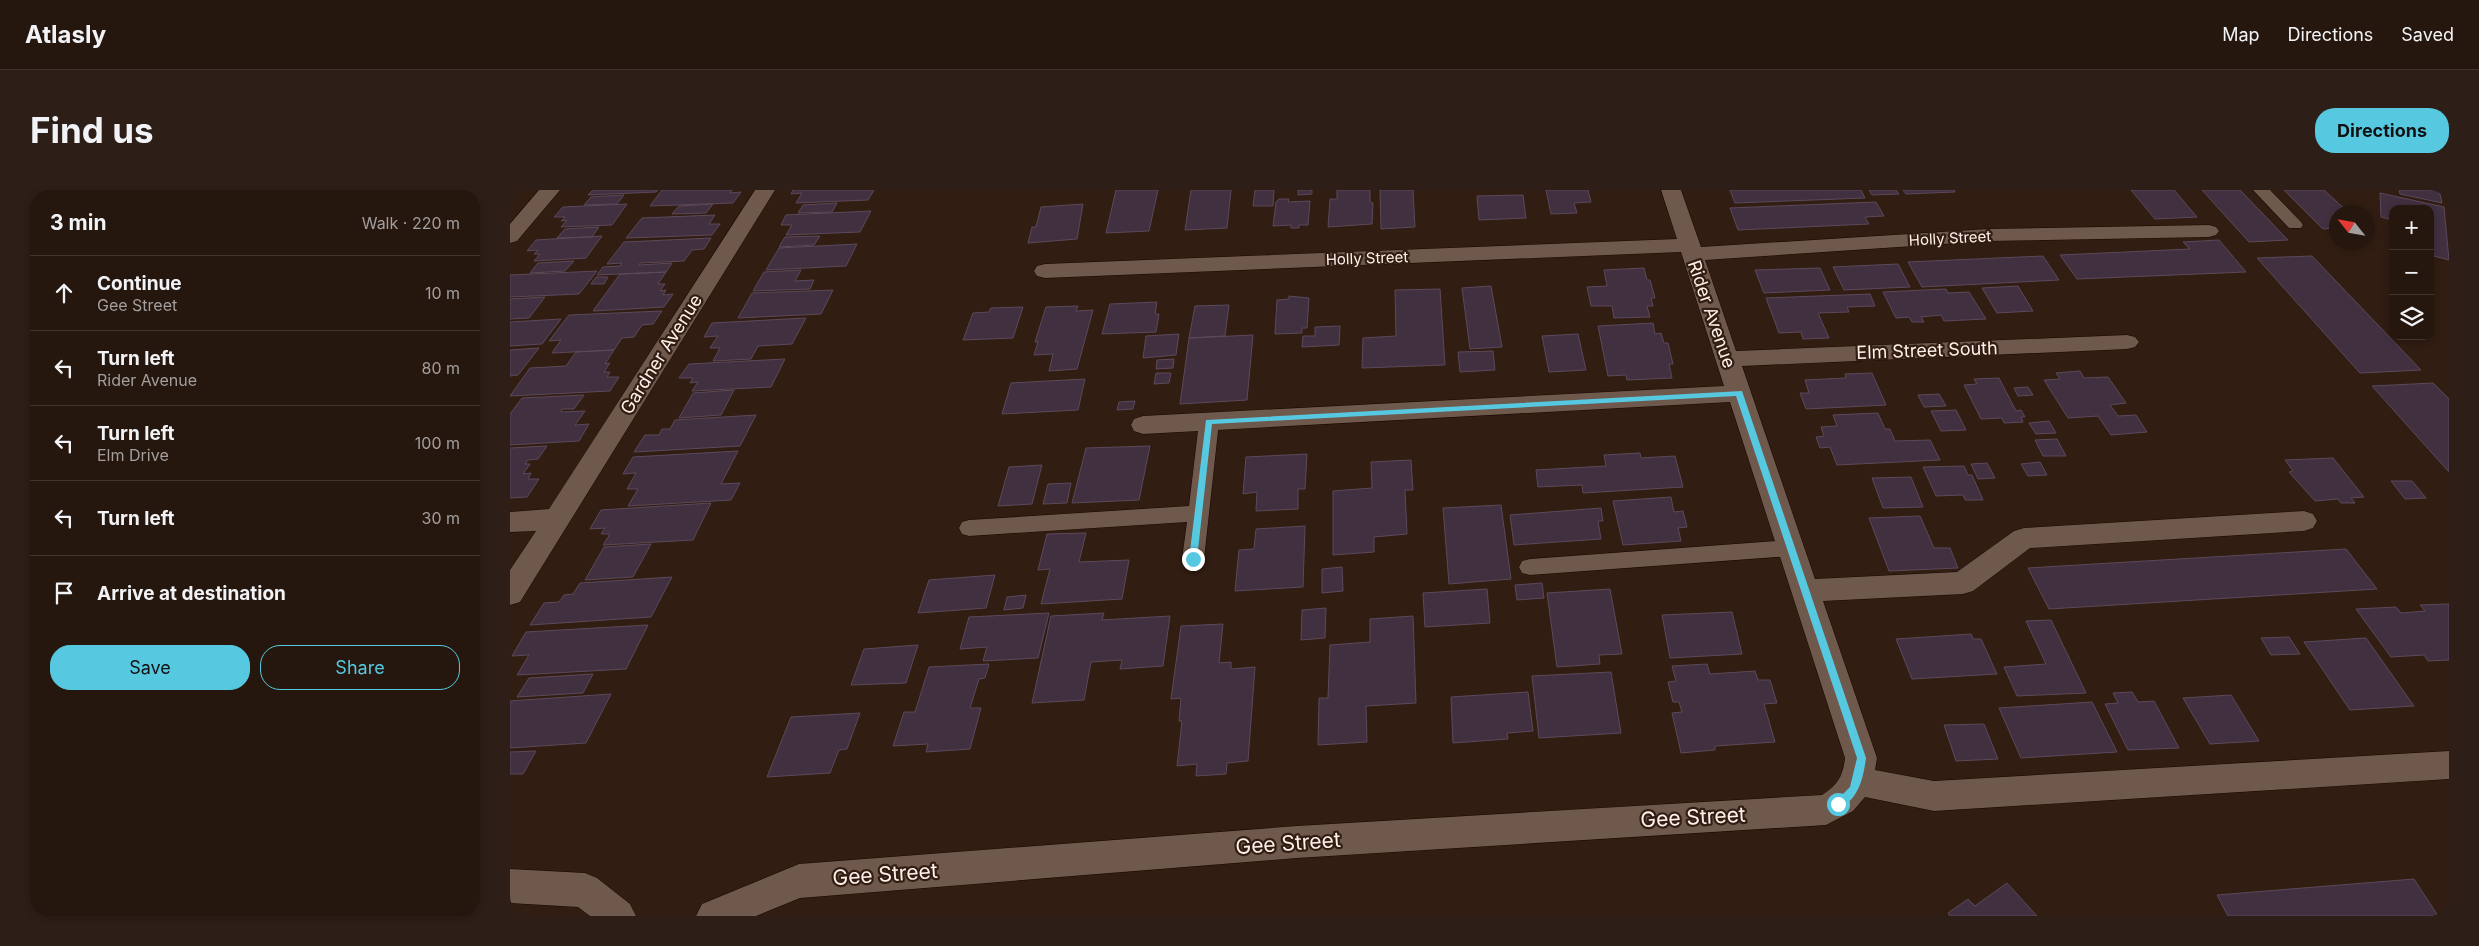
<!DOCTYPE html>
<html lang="en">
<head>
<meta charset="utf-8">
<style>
	:root { --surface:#25160e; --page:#2d1f17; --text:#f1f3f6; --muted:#a39f9e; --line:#42352e; --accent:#56c9e1 }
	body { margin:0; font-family:Inter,sans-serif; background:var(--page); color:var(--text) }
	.controls { position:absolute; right:15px; top:15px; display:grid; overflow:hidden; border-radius:10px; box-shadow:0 2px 8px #0003 }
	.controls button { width:45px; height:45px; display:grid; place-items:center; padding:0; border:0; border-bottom:1px solid var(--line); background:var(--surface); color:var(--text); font:25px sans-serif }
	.compass { position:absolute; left:1819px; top:15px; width:45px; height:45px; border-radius:50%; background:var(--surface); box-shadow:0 2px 8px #0003; rotate:301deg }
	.stop { position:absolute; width:15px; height:15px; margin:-11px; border:4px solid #56c9e1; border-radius:50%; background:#fff }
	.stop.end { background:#56c9e1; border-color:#fff; box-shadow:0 1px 5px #0008 }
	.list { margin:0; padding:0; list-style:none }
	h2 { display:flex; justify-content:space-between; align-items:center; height:65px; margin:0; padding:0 20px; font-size:21px }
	h2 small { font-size:16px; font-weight:400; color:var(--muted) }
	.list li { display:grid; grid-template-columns:32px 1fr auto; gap:15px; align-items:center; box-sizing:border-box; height:75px; padding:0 20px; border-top:1px solid var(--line) }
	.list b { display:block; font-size:19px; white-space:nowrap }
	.list p { margin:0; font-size:16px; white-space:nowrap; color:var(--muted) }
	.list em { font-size:16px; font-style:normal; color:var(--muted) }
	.actions { display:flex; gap:10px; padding:15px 20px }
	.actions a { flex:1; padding:11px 0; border:1px solid var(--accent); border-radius:20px; text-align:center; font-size:18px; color:var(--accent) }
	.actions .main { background:var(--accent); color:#111 }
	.icon { flex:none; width:28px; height:28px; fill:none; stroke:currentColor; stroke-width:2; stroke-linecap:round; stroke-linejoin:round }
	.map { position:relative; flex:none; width:1939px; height:726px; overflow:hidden; border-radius:20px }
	header { display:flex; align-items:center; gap:30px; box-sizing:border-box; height:70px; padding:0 25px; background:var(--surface); border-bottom:1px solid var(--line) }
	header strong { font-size:24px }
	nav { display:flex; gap:28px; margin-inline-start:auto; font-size:18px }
	.intro { display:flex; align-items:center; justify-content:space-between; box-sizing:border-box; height:120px; padding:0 30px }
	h1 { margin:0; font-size:35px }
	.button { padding:12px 22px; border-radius:20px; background:var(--accent); color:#111; font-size:18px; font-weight:700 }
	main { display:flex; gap:30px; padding:0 30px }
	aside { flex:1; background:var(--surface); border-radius:20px; box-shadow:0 2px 8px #0003 }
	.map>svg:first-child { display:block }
	.building { fill:#413040; stroke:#5c495a }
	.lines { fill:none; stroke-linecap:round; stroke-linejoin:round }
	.service-casing { stroke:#180701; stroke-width:1 }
	.minor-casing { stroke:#180701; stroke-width:1 }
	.service { fill:#6f584c; fill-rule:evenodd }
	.minor { fill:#6f584c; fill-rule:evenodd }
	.route { fill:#56c9e1 }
	.labels { text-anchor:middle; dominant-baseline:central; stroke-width:4.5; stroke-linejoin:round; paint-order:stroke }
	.far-street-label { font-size:15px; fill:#fff0e9; stroke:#311d12 }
	.street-label { font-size:18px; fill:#fff0e9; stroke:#311d12 }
	.near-street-label { font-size:21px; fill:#fff0e9; stroke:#311d12 }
</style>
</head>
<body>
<header>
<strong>Atlasly</strong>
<nav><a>Map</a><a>Directions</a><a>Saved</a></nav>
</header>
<div class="intro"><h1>Find us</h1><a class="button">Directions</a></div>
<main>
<aside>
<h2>3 min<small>Walk · 220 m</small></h2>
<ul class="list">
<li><svg class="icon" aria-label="ahead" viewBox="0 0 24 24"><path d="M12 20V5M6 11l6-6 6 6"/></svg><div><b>Continue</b><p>Gee Street</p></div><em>10 m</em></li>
<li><svg class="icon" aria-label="left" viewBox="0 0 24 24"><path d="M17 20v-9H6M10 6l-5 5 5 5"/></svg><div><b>Turn left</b><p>Rider Avenue</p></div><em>80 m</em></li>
<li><svg class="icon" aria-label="left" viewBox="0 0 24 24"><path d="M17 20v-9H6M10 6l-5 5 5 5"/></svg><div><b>Turn left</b><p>Elm Drive</p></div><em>100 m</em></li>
<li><svg class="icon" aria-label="left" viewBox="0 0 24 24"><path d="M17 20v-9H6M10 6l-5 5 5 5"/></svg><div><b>Turn left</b></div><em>30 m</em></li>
<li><svg class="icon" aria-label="arrive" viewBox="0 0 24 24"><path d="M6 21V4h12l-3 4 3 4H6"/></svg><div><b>Arrive at destination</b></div></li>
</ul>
<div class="actions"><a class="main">Save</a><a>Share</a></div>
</aside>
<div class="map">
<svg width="1939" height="726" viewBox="0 0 1939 726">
	<rect width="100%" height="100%" fill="#311d12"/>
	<path class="building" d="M83 0H148L146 2 78 5Z
		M152 0H222L220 3 231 2 223 13 140 16Z
		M283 0H364L358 10 286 13 292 3 281 4Z
		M606 0H648L639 41 596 43Z
		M681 0H721L717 38 675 40Z
		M745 0H764L763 16H743Z
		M788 0H802V4L788 5Z
		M827 0H860V12L863 13 862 34 818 37 820 9H827Z
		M870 0H903L905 37 871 39Z
		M1036 0H1078L1081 12 1064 13 1067 23 1041 24Z
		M1220 0H1351L1355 8 1225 13Z
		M1359 0H1386L1389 4 1362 5Z
		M1393 0H1444L1445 2 1396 4Z
		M1621 0H1664L1687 27 1645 29Z
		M1692 0H1730L1778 50 1739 52Z
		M1774 0H1814L1838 22H1826V38L1813 39Z
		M1889 0H1929L1932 13 1890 4Z
		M1870 3 1934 17 1939 70 1920 65V19H1883V30L1871 27Z
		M114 5 107 14 74 15 81 7Z
		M1013 5 1016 28 969 30 967 6Z
		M769 9H779L778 12 800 11 798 35H789V38H781V35L763 36 766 12Z
		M1366 12 1374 26 1355 27 1359 34 1228 40 1220 18Z
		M327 13 322 22 288 23 293 15Z
		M117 14 102 35 51 37 57 30 51 31 55 27H44L53 17Z
		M203 14 196 23 162 24 169 16Z
		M573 14 567 49 518 53 522 37H526L531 17Z
		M361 21 350 42 276 45 282 35H271L276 25Z
		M205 25 199 34H210L202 45 116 48 132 28Z
		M89 37 82 47 47 48 55 39Z
		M92 46 76 68 24 71 30 64H24L28 60 17 61 26 50Z
		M310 46 304 55 269 57 275 47Z
		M201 48 194 59 182 60 174 71 130 73 129 75 162 73 156 82 87 85 93 77 110 76 112 73 97 74 114 52Z
		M1709 50 1736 82 1567 89 1550 65 1680 59 1673 52Z
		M347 54 336 76 256 80 269 58Z
		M1533 66 1549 90 1412 97 1398 72Z
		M1802 66 1911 180 1850 183 1747 68Z
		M64 71 55 81 20 83 28 73Z
		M1388 74 1400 97 1334 100 1323 77Z
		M1134 78 1137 90H1140L1145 108H1141L1143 116H1137L1140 127 1104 128 1102 116H1081L1077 97 1097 96 1094 80Z
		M1310 78 1320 100 1254 103 1245 80Z
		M291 80 285 91 304 90 300 99 243 101 254 82Z
		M87 81 69 104 0 107V85Z
		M156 82 148 94H155L150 101 156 100 153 105 163 104 154 117 83 121 110 84Z
		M86 87H98L94 94H81Z
		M981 96 992 157 960 159 952 98Z
		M1508 96 1523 121 1487 123 1472 98Z
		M930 99 935 175 852 178 853 148 886 146 885 100Z
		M1436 99 1438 103 1459 102 1476 129 1434 131 1431 125 1411 127 1414 132H1402L1399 127 1386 128 1373 102Z
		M323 100 311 124 228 128 242 103Z
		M1360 104 1365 116 1337 117 1339 122 1308 123 1319 148 1293 149 1291 142 1269 143 1256 108Z
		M779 106 799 108 797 138H792V143L765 144 767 110 779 109Z
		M35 107 19 128 0 129V109Z
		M647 112 645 124H649L646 142 592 144 600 114Z
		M719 115 715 146 679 148 685 116Z
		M568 116 566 121 583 120 567 179 539 181 543 164 524 165 528 152H525L536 117Z
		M513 117 503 148 453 150 463 123 479 122 481 118Z
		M152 121 143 134 132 135 124 147 112 148 104 160 42 163 51 150 39 151 59 125Z
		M296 128 282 154 248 156 241 169 203 171 210 158H200L208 146 194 147 202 133Z
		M51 129 32 154 0 156V132Z
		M1143 133 1145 144 1151 143 1154 153H1158L1163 174H1159L1162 188 1117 190 1116 185 1098 186 1088 136Z
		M830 136 829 155 792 157 793 146H805V137Z
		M669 144 666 165 633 168 636 146Z
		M1068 144 1076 180 1039 182 1032 146Z
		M743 145 737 210 670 214 679 148Z
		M29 158 8 185 0 186V160Z
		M104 160 95 174 100 173 94 182H100L97 187H109L100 201 0 206 20 178 56 176 66 162Z
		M983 161 985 180 950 182 948 162Z
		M275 169 261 197 182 201 188 192 180 193 183 188H169L179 174Z
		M664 169 663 178 646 179 647 170Z
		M1570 181 1574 188 1598 187 1616 213 1600 215 1608 226 1626 225 1637 242 1601 245 1588 226 1558 228 1534 190 1550 189 1546 183Z
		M646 183H661L659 193 644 194Z
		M1362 183 1376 215 1296 219 1290 203H1299L1295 190 1336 188 1335 184Z
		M1489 188 1506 221 1511 220 1515 227H1511L1513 232 1494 233 1492 228 1471 229 1454 195 1467 194 1464 189Z
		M575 189 568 220 492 224 501 193Z
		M1923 193 1939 209V282L1862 196Z
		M1518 197 1523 205 1508 206 1504 198Z
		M224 200 211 225 169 228 183 203Z
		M1429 204 1436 216 1414 217 1408 205Z
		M74 205 64 219H52L51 222 75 221 65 235 79 234 69 251 0 255V224L12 208Z
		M625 211 623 219 607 220 609 212Z
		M1446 220 1456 240 1431 241 1421 221Z
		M1368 223 1375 239H1380L1385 251 1420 250 1430 270 1327 275 1320 257 1310 258 1306 247 1314 246 1311 237 1327 236 1323 225Z
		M246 225 230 256 124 262 135 245H149L152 239H160L165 230Z
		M1539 231 1546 243 1526 244 1519 233Z
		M1547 249 1556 266H1533L1525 250Z
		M37 256 28 269 18 270 15 274H20L13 284 21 283 18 289H29L17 307 0 308V258Z
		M640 256 629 310 562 313 576 258Z
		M228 261 211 294 230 293 221 310 118 316 128 299H117L126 283 113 284 123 267Z
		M1130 263 1131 268 1165 266 1173 297 1073 303 1072 295 1028 297 1026 280 1096 276 1094 265Z
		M797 264 795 299H788V319L746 321 747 302 733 304 736 267Z
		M1823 268 1854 307 1841 308 1845 313H1831L1828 309 1805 311 1779 282 1783 281 1775 270Z
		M901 270 903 300H895L897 344 864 347V362L823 365V301L862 298 861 272Z
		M1530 272 1537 285 1518 286 1511 274Z
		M1477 273 1485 288 1468 289 1461 274Z
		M532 275 522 314 488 316 499 277Z
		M1454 276 1458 285H1462L1473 310H1455L1453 305 1426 306 1413 277Z
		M1401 287 1413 317 1373 318 1362 288Z
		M1881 291H1902L1916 308 1895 309Z
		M561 293 557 313 533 314 538 294Z
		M1161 307 1164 322 1173 321 1177 337 1168 338 1171 351 1113 355 1103 311Z
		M201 313 183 350 93 355 100 344H91L95 338 80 339 91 320Z
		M991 315 1001 389 939 394 933 318Z
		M1091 318 1093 331H1088L1091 349 1004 355 1000 325Z
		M1410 326 1424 358H1440L1448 378 1379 381 1359 328Z
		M795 336 793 397 725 401 729 360 744 359 746 339Z
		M576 343 569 372 619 370 612 409 531 414 540 379 528 380 537 344Z
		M141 354 123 387 75 390 94 357Z
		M1836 359 1867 399 1539 419 1518 378Z
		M832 377 833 401 812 403V379Z
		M485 385 476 418 408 423 419 390Z
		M162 387 141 427 20 435 34 413 49 412 54 405 63 404 70 393Z
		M1032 393 1034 408 1007 410 1005 395Z
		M977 399 980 433 915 437 913 403Z
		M1100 399 1112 464 1089 465 1090 474 1047 477 1037 403Z
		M516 405 513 418 494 420 497 407Z
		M1939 414V470L1918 471 1914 465 1881 467 1846 419 1886 417 1891 423 1915 421 1910 415Z
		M816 418 815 448 791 450 792 420Z
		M1222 422 1232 464 1160 468 1152 425Z
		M539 423 528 468 473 471 477 457 450 459 459 427Z
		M594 423 592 430 660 426 653 476 610 479 612 470 581 472 574 510 522 513 541 426Z
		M903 426 906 513 856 516 857 552 808 555 809 508H818L820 455 860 452V429Z
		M1541 430 1576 503 1507 506 1494 477 1536 474 1516 431Z
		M713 434 709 473 721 472V479L745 477 738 571 717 573 716 584 686 586 687 574 667 576 672 531H669L671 508 661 509 671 436Z
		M138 435 116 479 7 485 19 465 2 466 16 442Z
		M1461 444 1463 449H1471L1487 484 1402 489 1386 449Z
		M1779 447 1790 464 1761 465 1751 448Z
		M1856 448 1904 516 1840 520 1794 452Z
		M408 455 396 493 341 495 354 459Z
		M479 474 475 488 469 489 460 518H471L460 559 416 562 418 554 383 556 394 522H405L419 477Z
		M1197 474 1200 484 1245 481 1248 490H1260L1267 513 1254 514 1265 552 1205 556V560L1171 563 1162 523 1172 522 1169 512H1163L1158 492 1166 491 1162 476Z
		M1101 482 1111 543 1029 548 1022 486Z
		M83 484 73 503 7 507 19 488Z
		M1018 502 1023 541 997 543 998 549 943 553 941 507Z
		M1622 502 1628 512 1644 511 1669 558 1618 560 1595 514 1608 513 1603 503Z
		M101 504 76 553 0 558V511Z
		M1721 505 1749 551 1700 554 1673 508Z
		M1582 512 1607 562 1511 568 1489 518Z
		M350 523 337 559 329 560 320 583 257 587 281 527Z
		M1474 534 1488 569 1446 571 1434 535Z
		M26 561 13 584H0V562Z
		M1904 689 1928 726H1718L1707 705Z
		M1497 693 1527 726H1440L1438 723 1458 709 1465 716Z"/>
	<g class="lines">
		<g class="service-casing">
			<path id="service" d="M1743 0H1760L1791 32 1793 35 1791 38H1779Z
				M699 225 706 227 709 232 694 369 691 375 683 377 675 375 672 369 677 332 459 346 452 344 449 338 452 332 459 330 679 316 689 232 692 227Z
				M1282 350 1289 352 1293 358 1289 364 1282 366 1020 385 1012 383 1009 377 1012 371 1020 369Z"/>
		</g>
		<g class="minor-casing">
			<path id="minor" d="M29 0H50L7 51 0 53V34Z
				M245 0H265L10 412 0 415V380L26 341 0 342V322L39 319Z
				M1151 0H1171L1191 57 1479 39 1699 35 1706 37 1709 41 1706 45 1699 47 1479 51 1195 70 1226 161 1617 145 1625 147 1629 152 1625 157 1617 159 1232 176 1305 389 1447 382 1504 341 1514 338 1794 321 1803 324 1807 331 1803 338 1794 341 1520 358 1463 401 1453 404 1313 411 1367 568 1365 580 1424 591 1939 561V589L1424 621 1355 607 1343 621 1316 635 787 668 290 708 246 726H186L192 714 289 674 787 636 1312 605C1328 595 1333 586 1335 568L1220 212 633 244 624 241 621 235 624 229 633 226 1214 196 1171 62 535 88 527 86 524 81 527 76 535 74 1167 49Z
				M0 679 75 683 87 688 120 714 126 726H80L68 717 0 713Z"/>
		</g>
		<use href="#service" class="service"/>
		<use href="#minor" class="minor"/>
	</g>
	<path class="route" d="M1232 201 1356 568C1353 589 1349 609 1328 619L1323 614 1340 597 1347 568 1226 206 702 234 687 369 683 372 679 369 696 230Z"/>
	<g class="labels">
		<g class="far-street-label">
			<text transform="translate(1440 48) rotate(-3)">Holly Street</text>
			<text transform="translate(857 68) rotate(-2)">Holly Street</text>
		</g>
		<g class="street-label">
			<text transform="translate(1202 124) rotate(71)">Rider Avenue</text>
			<text transform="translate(1417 160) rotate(-2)">Elm Street South</text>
			<text transform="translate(151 164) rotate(-58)">Gardner Avenue</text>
		</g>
		<g class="near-street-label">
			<text transform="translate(1183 627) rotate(-3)">Gee Street</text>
			<text transform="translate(778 653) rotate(-4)">Gee Street</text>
			<text transform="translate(375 684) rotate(-4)">Gee Street</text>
		</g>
	</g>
</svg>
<div class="controls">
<button>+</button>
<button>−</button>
<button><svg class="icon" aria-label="layers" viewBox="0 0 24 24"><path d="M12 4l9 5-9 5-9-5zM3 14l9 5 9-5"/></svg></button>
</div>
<svg class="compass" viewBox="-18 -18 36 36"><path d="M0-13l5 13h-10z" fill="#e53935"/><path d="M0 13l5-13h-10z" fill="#a39f9e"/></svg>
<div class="stop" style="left:1328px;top:614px"></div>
<div class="stop end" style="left:683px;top:369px"></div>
</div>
</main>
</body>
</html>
